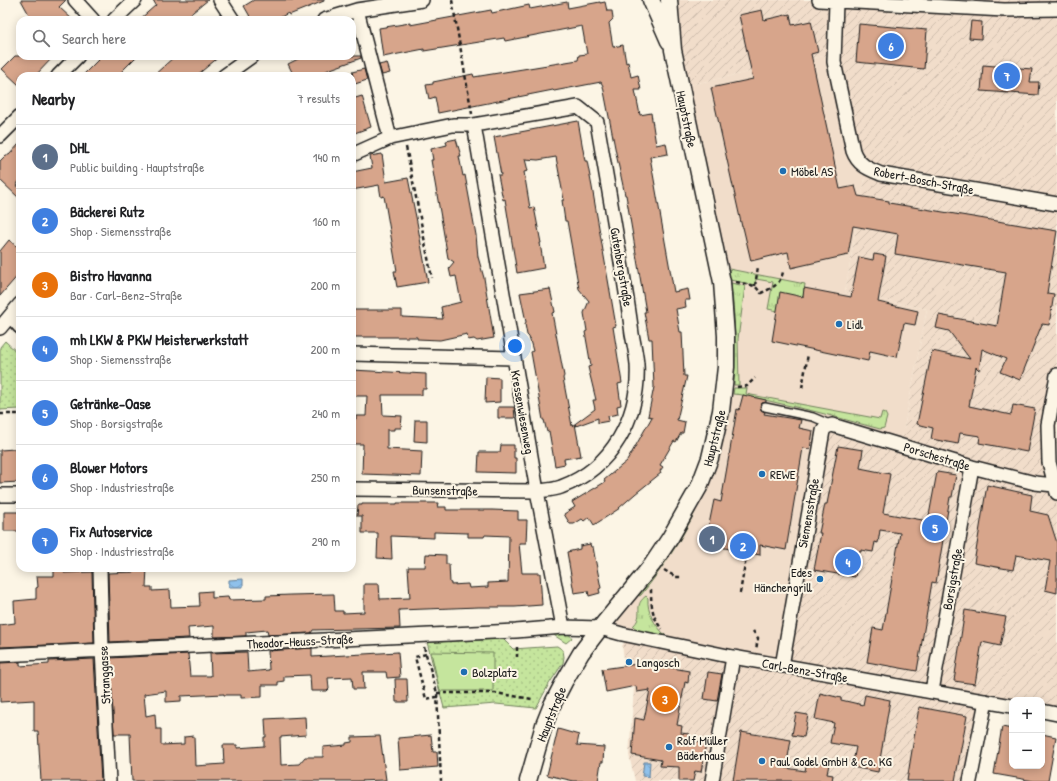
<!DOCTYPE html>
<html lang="en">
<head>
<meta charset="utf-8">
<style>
	:root { --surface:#fff; --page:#f6f6f6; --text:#202124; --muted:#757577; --line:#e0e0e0; --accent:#1f6fb2 }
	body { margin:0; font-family:"Patrick Hand",sans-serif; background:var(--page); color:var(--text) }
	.controls { position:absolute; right:12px; bottom:12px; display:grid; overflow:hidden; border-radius:8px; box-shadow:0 2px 10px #0003 }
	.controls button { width:36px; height:36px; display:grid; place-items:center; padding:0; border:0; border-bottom:1px solid var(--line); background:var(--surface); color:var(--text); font:20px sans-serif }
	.you { position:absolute; left:515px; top:346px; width:14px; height:14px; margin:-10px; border:3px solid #fff; border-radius:50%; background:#1a73e8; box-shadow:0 0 0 6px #1a73e833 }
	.badge { display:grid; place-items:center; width:26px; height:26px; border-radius:50%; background:var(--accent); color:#fff; font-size:13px; font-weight:700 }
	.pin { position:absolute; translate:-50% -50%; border:2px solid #fff; box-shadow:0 1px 4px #0006 }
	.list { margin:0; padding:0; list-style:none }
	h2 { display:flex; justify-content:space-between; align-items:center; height:52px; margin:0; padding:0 16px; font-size:17px }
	h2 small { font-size:13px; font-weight:400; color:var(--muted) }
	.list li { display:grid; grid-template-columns:26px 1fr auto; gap:12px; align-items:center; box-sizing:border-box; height:64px; padding:0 16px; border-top:1px solid var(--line) }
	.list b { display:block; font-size:15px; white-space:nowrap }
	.list p { margin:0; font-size:13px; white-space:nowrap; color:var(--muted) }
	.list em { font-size:13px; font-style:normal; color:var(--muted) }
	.icon { flex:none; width:22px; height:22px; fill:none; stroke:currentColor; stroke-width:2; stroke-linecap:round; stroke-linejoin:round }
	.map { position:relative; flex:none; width:1057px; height:781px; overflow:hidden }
	.search { position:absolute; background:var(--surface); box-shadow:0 2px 10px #0003; left:16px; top:16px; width:340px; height:44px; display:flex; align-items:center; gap:10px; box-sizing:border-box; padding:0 14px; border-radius:12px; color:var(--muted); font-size:15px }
	.panel { position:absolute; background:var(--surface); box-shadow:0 2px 10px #0003; left:16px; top:72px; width:340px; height:500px; border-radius:12px }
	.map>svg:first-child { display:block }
	.built { fill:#f1ddca }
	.industrial { fill:url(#industrial-furrows) }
	.grass { fill:url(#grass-tufts); stroke:#70805c }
	.park { fill:url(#park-dots); stroke:#70805c }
	.pitch { fill:#c5e59d; stroke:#70805c }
	.water { fill:url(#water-waves); stroke:#617f98 }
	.building { fill:#d7a58b; stroke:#1c1c1c }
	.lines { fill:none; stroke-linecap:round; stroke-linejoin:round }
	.service-casing { stroke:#1c1c1c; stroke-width:10 }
	.minor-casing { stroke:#1c1c1c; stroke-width:16 }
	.tertiary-casing { stroke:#1c1c1c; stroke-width:19 }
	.path { stroke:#1c1c1c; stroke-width:2.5; stroke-dasharray:4 3; stroke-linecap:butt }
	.service { stroke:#fcf5e5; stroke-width:7 }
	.minor { stroke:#fcf5e5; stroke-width:13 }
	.tertiary { stroke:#fcf5e5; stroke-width:16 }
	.poi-dot { fill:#1f6fb2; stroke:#fcf5e5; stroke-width:1.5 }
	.labels { text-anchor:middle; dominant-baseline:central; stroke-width:4; stroke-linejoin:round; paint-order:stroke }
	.street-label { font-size:13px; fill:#1c1c1c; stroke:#fcf5e5 }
	.poi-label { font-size:13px; fill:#1c1c1c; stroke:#fcf5e5; text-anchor:start }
</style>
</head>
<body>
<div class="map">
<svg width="1057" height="781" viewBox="0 0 1057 781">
	<defs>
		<pattern id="industrial-furrows" width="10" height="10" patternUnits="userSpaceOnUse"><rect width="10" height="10" fill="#f1ddca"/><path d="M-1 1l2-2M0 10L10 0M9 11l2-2" fill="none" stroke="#cebdad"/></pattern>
		<pattern id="grass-tufts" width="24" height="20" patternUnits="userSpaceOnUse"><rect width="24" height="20" fill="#c5e59d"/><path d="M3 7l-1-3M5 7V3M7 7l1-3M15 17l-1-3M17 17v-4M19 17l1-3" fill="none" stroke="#a9c487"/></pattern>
		<pattern id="park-dots" width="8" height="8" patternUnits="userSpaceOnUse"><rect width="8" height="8" fill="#c5e59d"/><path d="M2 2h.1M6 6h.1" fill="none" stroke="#a9c487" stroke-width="1.8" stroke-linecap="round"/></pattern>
		<pattern id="water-waves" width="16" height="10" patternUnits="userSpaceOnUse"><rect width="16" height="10" fill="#8fc1eb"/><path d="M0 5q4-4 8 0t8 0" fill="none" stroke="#7ba5c9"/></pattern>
	</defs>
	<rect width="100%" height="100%" fill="#fcf5e5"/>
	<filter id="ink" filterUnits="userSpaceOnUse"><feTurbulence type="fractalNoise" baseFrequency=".025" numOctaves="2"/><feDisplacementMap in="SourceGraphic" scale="8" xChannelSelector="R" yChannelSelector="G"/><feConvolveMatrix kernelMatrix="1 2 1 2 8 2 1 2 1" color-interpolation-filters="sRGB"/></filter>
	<g filter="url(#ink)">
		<path class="built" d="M828 55 852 163 865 178 845 292 927 309 902 438 898 453 823 431 779 663 600 628 652 565 708 457 726 336 680 87Z"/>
		<path class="industrial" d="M669 0H1057V714L1042 711V700L986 701 970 781H635L629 755 634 688 630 665H625L622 646 631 632 779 662 823 431 898 453 902 438 927 309 845 292 865 178 852 163 828 55 680 87Z"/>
		<path class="grass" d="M729 269 805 284 803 297 777 311 768 309 773 282 756 279 755 285 730 280Z
			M731 283 745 286 738 339 739 385H734C736 350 735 317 731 283Z
			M734 388H747L746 394 880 419 882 412 885 413 887 417 884 428 880 429 817 412 743 395 733 394Z
			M694 511 695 512C680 542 662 569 641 595L639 596 637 594Z
			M646 596 648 598C647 613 654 624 665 635V637L640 632 633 626C634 625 636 623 637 621 642 611 634 605 646 596Z
			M564 632 569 634 572 638 566 643 552 634Z"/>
		<path class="park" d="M5 341 20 355V409L0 410V347Z
			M503 639 513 649 557 646 563 650 564 657 563 663 549 684 536 708 496 704 444 708 427 642Z"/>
		<path class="pitch" d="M431 652 493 653V691H440Z"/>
		<path class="water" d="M243 579V587H229V580Z
			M644 762H650L649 777 642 776Z"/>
		<path class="building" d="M21 0H66L59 7 73 20H32Z
			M153 0H208L183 20H139L156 5Z
			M254 0H324V1L289 15 288 13 276 20H252L244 6Z
			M567 2 568 8 600 2V3L605 2 607 11H612L613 19 609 23 613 47 623 45 626 63 628 62 631 77 638 75 641 90H635L640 115 651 113 656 145 666 143 668 154 650 157 674 292 688 289 690 300H685L686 307 676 309 680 332H682L684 376H687L677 420 685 422 683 433H681L676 442 674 441 660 465 663 467 660 471 661 473 635 494 619 508H620L594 525 589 517 584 521 582 519 574 524H570L564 514 575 507 572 502 605 482 604 480 627 461 652 417 648 416 654 387 652 339H649L644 312H646L626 195H625L617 158 603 86 601 82 554 91 553 90 438 113 435 97 429 99 426 85 433 84V82L473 74 474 77 578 60 579 55 587 54 582 26 505 41 504 38 424 51V49L383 57 379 28 410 23V25L491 10 492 13 529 5 530 9Z
			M762 10 764 20 790 14 792 25 811 21 818 52 811 54 840 189 855 186 858 196 889 201V203L1057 231 1047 293 1054 294 1049 325 1042 324 1020 380 1000 372 1006 359 982 349 979 370 976 367 969 406 1011 415 1013 405 1035 409 1027 452 979 443 980 436 960 433 958 444 931 439 933 428 917 424 932 351 970 359 949 331 936 328 939 315 997 326 1006 272 895 254 898 234 853 226 848 255 791 268 788 252 751 261 743 227H742L711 88 753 79 739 15Z
			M971 21 982 22 981 39 969 38Z
			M859 24 927 30 924 69 856 62Z
			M15 56H54L35 76H20V86L2 69Z
			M102 56H137L117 76H82Z
			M175 56H220L196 76H153Z
			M304 56H361V58L328 70 317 76H294L288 64Z
			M387 63 390 73 382 75 379 65Z
			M983 65 1032 69 1030 82H1039L1038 95 981 91Z
			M364 69 367 80 355 84 352 72Z
			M362 96 371 127 352 134V99Z
			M578 121 585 161H587L592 187 616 326 613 327 622 383 618 384 621 405 617 406 618 414 608 416 609 421 598 423V418L576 426 575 424 581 456 564 459 565 464 555 466 549 431 547 432 544 420H543L531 352 533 351 529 337 527 335 525 324 526 322 520 293 550 289 555 312 552 313 564 376 563 378 572 426 595 409 593 400H596L588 367 591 366 585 332 587 331 584 313 589 301 579 289 567 221H565L562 200H564L556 157 538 160 525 159 528 171 524 172 530 208 534 207 541 243H540L544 268 517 273 505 199 503 200 498 175H501L494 137Z
			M456 139 461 156H459L463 176 465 175 476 235 478 257 484 278 494 338 477 341 474 339 468 340 467 334 440 340 417 339V337H352V310H402V317L443 319 441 307 461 302 456 276 451 277 449 268 454 262 448 258 431 160H433L431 149 447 145 446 141Z
			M20 143V180L17 184 20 193V199L0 180V161L6 155H9Z
			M382 154 386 182 408 178 417 222 428 282 397 287 394 271H397L384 196 381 197 379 185 352 190V172L372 168 370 156Z
			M9 240 16 246H20V273L0 296V251Z
			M874 254 886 256 878 302 918 311 915 325 904 323 897 357 870 351 868 361 772 341 780 292 803 297 804 288 851 297 859 257 873 260Z
			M352 370 426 374V389H422V395H382L383 415 402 416 401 428H394V430H387V449L422 451 421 476 362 474 363 444H352V419H356V416H366L367 396H352Z
			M486 377 500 378V402L485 403Z
			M743 395 766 400V402L762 403 760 406 761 410 765 412 764 414 801 420 799 428 813 431 810 449 803 448 786 550 760 545V555L705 544 714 500 721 502 737 409 739 410Z
			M498 407H514L515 418H498Z
			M415 420H427V442L414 441Z
			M501 445H514V458H516V473L478 472 479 452H500Z
			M838 446 863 450 860 468 890 474 883 513 928 521 937 472 956 475 952 497H950L936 583 932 582 917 671 867 662 873 628 883 630 900 533 880 530 878 543 875 542 873 552 861 550V552H859L855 577 814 570 821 533H819L825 504H827Z
			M15 449V451H20V482L0 483V450Z
			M987 485 1032 495 1030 511 1048 515 1057 543V593L1045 590 1050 561 1016 555 1013 570 974 563Z
			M397 503H438L437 507H446V510H492L518 511V520H527L526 543H519L522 573H540L542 605 515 607H479L399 610 400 628 313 630 311 633 268 635 267 630 246 632V636L214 637V626L188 628 189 638H187L110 642 108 573 134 572V568H147L146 587H152V591L170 590 171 607 200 606 199 592 212 591V598L228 597 229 600 266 599V596L291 595 334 594 335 611H343V613L364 612V584H379L380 599 410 598 408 567H425L426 554 446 555V564H449L450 583H451V585L468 584 469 588 488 587V583L508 582 509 536 485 535 484 537H468V533L434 532V538L391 536 392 559 377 558 378 533H362V516H357L358 505H362V504H397Z
			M4 512H20V531H4Z
			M590 544 591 547H593L595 558 601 588 599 589 600 593 589 596 588 591 574 593 567 552 580 549V546Z
			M54 568H64V573L91 572 92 573 94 643 0 647V625L15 623 14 601 36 599V588L38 587 37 576H54Z
			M965 610 1006 617 1000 646 982 642 975 684 954 681Z
			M312 648V657L398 652 400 677 387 678 386 672H363L364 689H353L352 677 328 678 329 689 327 691H311L310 675 284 676V681L278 682V685H262V697L241 698V695H224V694L181 696V701L166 702V691L144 694 146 716 155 714 156 729H161V745L184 744V737L194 736 195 766 224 764 223 745H237V748L264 746V737H266L265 719 305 717 306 735 280 737 281 765 299 764 305 757H323V747L346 745V743L352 742V737L380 736 386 780 357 781H132L130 734H114L110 658 188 654 190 676H211L210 653 247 652 248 672 269 670 268 651Z
			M94 659 101 781H41L38 731H34V700L0 702V663L20 662V666L49 664V661Z
			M645 663 689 671 688 683 685 682 677 725 682 726 681 733 689 734 688 739 706 743 701 772 695 771 693 781H679V767L660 766 661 760 632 755 635 718 644 720 650 690 637 692 636 686 606 692 602 669Z
			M708 672 722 674 717 701 704 699Z
			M395 679H407L408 702H396Z
			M820 693 841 698V700L863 705 865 695 890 700 878 772 852 767 856 747 830 743 834 723 815 719Z
			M919 707 967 716 955 781H907Z
			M796 713 808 715 804 737 792 735Z
			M1002 727 1012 729V766H1042V734L1056 737 1048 781H1034L994 774Z
			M558 729 579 735 577 745 604 747 603 762H601L598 781H574L547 775Z
			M741 732 791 740 786 768 805 771 807 761 829 764 827 774 833 775 832 781H733Z
			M431 735 433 752H437L438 767 400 770 398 738Z"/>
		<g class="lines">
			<g class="service-casing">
				<path id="service" d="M765 407 813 417 832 425"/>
			</g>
			<g class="minor-casing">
				<path id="minor" d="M75 0 93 20
					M220 0 233 20
					M819 0 1004 10 1057 9
					M836 2 834 62 853 151C858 165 869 169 881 174L1057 204
					M114 20 135 0
					M324 20 357 10 422 0
					M58 76 78 56
					M224 76 252 56
					M474 125 537 491 563 627
					M0 136 20 116
					M352 155 390 138 357 10
					M10 316 20 327
					M0 328 20 304
					M352 354 513 358
					M1057 375 1048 425 1049 462 1057 493
					M352 489 537 491C545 490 554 490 561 487 612 468 640 417 637 364 636 354 634 344 632 334 629 310 625 286 621 262 613 215 605 169 597 122L578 107 474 125H453L390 138
					M0 495H20
					M100 568 102 650 109 781
					M0 655 516 631 563 627 600 628 622 634 733 657 1012 706
					M782 666 823 431 826 427 832 425 972 467 1035 483 1054 485
					M932 691 972 467
					M1042 711 1057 714
					M712 781 733 657
					M970 781 986 701"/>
			</g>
			<g class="tertiary-casing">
				<path id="tertiary" d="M651 0 669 41
					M528 781 544 725 552 705 564 682 581 653 600 628 652 565 670 538 699 487 710 458 721 411 726 367V336L722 282 673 50 669 0"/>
			</g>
			<path class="path" d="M452 0 472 114
				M406 147 432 278
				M736 282 755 286 761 293C772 288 780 285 783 272
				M755 286 758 267
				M737 387 747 386 755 378
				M802 388 808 354
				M0 414H20
				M664 570 676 577H681
				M651 589C651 605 652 617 662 629
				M740 593 746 558
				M753 631 758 638 756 650
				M424 647 437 693 441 781
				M517 647V657
				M426 654 415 657 426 699 437 697
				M437 693H495L532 699"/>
			<use href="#service" class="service"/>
			<use href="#minor" class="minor"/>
			<use href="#tertiary" class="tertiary"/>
		</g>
	</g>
	<g class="poi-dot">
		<circle cx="783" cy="171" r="4"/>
		<circle cx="839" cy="324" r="4"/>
		<circle cx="762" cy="474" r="4"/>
		<circle cx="820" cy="579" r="4"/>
		<circle cx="629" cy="662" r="4"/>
		<circle cx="464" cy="672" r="4"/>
		<circle cx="669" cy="747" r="4"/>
		<circle cx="762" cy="761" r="4"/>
	</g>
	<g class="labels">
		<g class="street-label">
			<text transform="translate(687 119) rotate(78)">Hauptstraße</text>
			<text transform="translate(924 180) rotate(11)">Robert-Bosch-Straße</text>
			<text transform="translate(622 267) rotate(80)">Gutenbergstraße</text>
			<text transform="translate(523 412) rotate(80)">Kressenwiesenweg</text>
			<text transform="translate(714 438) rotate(-76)">Hauptstraße</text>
			<text transform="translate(937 456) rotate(17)">Porschestraße</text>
			<text transform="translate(445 490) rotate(1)">Bunsenstraße</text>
			<text transform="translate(808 513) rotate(-80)">Siemensstraße</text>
			<text transform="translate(952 579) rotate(-80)">Borsigstraße</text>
			<text transform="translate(300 641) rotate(-3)">Theodor-Heuss-Straße</text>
			<text transform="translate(805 670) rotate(10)">Carl-Benz-Straße</text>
			<text transform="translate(104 675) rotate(-93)">Stranggasse</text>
			<text transform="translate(551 714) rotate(-68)">Hauptstraße</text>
		</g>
		<g class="poi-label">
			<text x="791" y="171">Möbel AS</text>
			<text x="847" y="324">Lidl</text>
			<text x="770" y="474">REWE</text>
			<text x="812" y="572" text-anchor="end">Edes<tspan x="812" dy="15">Hänchengrill</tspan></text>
			<text x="637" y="662">Langosch</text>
			<text x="472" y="672">Bolzplatz</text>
			<text x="677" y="740">Rolf Müller<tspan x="677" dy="15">Bäderhaus</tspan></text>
			<text x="770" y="761">Paul Godel GmbH &amp; Co. KG</text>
		</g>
	</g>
</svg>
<div class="controls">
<button>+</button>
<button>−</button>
</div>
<div class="you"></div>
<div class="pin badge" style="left:712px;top:539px;background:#5c6f8a">1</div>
<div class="pin badge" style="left:743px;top:546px;background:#3f7fe0">2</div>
<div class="pin badge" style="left:665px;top:699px;background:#e8710a">3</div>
<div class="pin badge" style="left:848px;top:562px;background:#3f7fe0">4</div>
<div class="pin badge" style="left:935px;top:528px;background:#3f7fe0">5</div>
<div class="pin badge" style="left:891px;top:46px;background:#3f7fe0">6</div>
<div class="pin badge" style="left:1007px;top:76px;background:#3f7fe0">7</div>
<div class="search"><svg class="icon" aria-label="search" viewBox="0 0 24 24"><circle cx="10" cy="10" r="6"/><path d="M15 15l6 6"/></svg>Search here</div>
<section class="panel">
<h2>Nearby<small>7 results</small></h2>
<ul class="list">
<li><span class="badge" style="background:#5c6f8a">1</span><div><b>DHL</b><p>Public building · Hauptstraße</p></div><em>140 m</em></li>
<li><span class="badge" style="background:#3f7fe0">2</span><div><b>Bäckerei Rutz</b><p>Shop · Siemensstraße</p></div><em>160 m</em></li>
<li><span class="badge" style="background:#e8710a">3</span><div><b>Bistro Havanna</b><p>Bar · Carl-Benz-Straße</p></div><em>200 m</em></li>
<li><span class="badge" style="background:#3f7fe0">4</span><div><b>mh LKW &amp; PKW Meisterwerkstatt</b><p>Shop · Siemensstraße</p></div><em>200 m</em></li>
<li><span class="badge" style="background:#3f7fe0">5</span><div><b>Getränke-Oase</b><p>Shop · Borsigstraße</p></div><em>240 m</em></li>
<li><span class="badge" style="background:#3f7fe0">6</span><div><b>Blower Motors</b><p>Shop · Industriestraße</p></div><em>250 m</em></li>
<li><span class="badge" style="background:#3f7fe0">7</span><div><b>Fix Autoservice</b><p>Shop · Industriestraße</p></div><em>290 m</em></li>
</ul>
</section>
</div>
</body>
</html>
